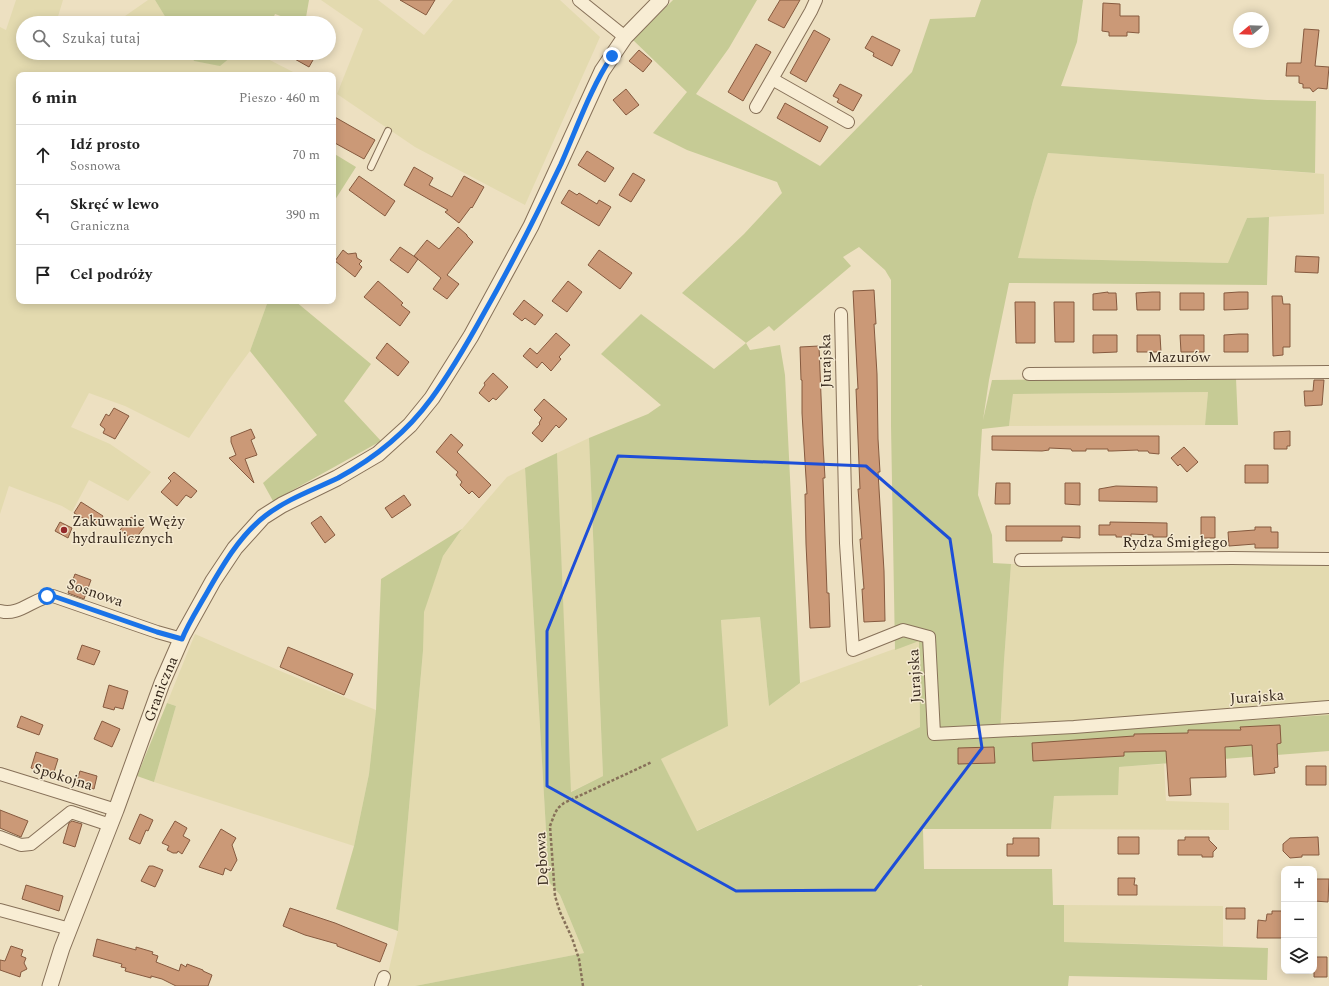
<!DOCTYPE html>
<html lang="pl">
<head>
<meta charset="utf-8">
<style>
	:root { --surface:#fff; --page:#f6f6f6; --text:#222; --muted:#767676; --line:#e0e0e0 }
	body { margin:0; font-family:Spectral,serif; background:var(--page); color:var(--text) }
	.controls { position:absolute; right:12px; bottom:12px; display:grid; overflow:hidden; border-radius:8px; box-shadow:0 2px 10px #0003 }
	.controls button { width:36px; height:36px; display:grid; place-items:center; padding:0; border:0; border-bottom:1px solid var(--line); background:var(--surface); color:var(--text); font:20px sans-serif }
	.compass { position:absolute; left:1233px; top:12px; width:36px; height:36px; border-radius:50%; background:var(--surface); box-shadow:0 2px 10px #0003; rotate:251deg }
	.stop { position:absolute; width:12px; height:12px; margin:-9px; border:3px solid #1a73e8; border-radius:50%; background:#fff }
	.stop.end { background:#1a73e8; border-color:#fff; box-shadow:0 1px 4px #0008 }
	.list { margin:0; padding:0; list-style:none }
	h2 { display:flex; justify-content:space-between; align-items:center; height:52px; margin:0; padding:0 16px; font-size:17px }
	h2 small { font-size:13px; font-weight:400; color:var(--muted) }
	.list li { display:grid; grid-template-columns:26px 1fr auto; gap:12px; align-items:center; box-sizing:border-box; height:60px; padding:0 16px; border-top:1px solid var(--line) }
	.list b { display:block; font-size:15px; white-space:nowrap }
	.list p { margin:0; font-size:13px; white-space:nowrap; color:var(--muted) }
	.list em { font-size:13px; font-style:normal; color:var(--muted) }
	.icon { flex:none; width:22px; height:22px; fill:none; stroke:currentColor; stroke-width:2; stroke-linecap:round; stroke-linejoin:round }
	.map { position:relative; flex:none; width:1329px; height:986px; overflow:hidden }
	.search { position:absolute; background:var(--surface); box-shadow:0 2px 10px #0003; left:16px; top:16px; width:320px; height:44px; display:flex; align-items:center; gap:10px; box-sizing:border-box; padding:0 14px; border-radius:22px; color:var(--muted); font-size:15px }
	.panel { position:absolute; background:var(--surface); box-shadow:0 2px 10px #0003; left:16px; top:72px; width:320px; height:232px; border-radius:8px }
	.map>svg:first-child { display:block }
	.farmland { fill:#e3daaf }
	.green { fill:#c6cb95; fill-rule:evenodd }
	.building { fill:#cb9977; stroke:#865a3f }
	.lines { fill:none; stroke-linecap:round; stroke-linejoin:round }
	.service-casing { stroke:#877159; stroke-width:8 }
	.minor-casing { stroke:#877159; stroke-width:14 }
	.tertiary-casing { stroke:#877159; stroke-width:17 }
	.path { stroke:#877159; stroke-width:2.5; stroke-dasharray:3 2; stroke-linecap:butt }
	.service { stroke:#f8edd4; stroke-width:6 }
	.minor { stroke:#f8edd4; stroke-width:12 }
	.tertiary { stroke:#f8edd4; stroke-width:15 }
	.route { stroke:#1a73e8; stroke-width:5 }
	.marked { fill:none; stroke:#1d4ed8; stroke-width:3; stroke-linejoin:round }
	.poi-dot { fill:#952a2b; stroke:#f5ead1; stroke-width:1.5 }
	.labels { text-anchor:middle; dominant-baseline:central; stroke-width:3; stroke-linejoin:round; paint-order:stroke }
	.street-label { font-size:15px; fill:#37291d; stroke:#f5ead1 }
	.poi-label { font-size:15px; fill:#37291d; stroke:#f5ead1; text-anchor:start }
</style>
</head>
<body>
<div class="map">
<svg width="1329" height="986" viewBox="0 0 1329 986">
	<rect width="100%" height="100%" fill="#ede0c1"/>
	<path class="farmland" d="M16 0H63L56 23H23V53H189L194 61 220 65 236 53H256L299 75H19V301H268L250 351 230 378 189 438 125 406 89 393 71 427 110 444 151 472 128 501 89 480 72 512 62 506 9 486 0 514V27L6 30Z
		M148 0H155L169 23H115Z
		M321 0H378L424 35 453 0H560L600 37 525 205 415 147 337 94 363 29Z
		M1048 153 1324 174V214L1247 218 1229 263 1017 258 1033 201Z
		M1208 392 1205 425 1009 426 1013 394Z
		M589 438 603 776 570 792 557 453Z
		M525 468 549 882 560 895 584 953 415 986H385L398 931 423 651V612L443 556 462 529 507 477Z
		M1011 564H1329V715L1000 737 1004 661Z
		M760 617 769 706 800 683 919 640 920 727 696 831 661 759 727 726 721 620Z
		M195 634 285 673 376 710 369 774 354 846 154 782 176 706 167 703Z
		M1164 764 1166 801 1229 803V830L1051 829 1054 796 1117 795 1118 767Z
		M1064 905 1223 906V946L1064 942Z"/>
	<path class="green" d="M155 0H309L305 23H300L275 14 271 23H169Z
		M673 0H757L729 48 696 94 820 166 912 72 930 19 975 17 981 0H1083L1077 42 1061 86 1267 100 1316 101 1315 173 1048 153 1033 201 1018 258 1228 263 1247 218 1269 217 1267 285 1009 283 989 380 983 420 992 380 1236 378 1238 425H1205L1208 392 1013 394 1009 426 982 429 978 495 992 535 993 563 1011 564 1004 661 1000 736 1329 715V751L1119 767 1118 795 1054 796 1051 829H923L924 869H1052L1053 905H1064V942L1268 948 1267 980 1069 976 1068 986H922V985L917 986H415L584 953 560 895 549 882 525 468 557 453 571 792 603 776 589 438 648 414 661 405 601 354 641 314 714 369 746 343 682 293 744 234 782 193 777 182 687 150 653 133 687 92 633 40ZM859 247 885 270 891 280V426L895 650 919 641 920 727 697 831 661 759 728 726 721 620 760 617 769 706 800 683 785 375 780 345 750 350 746 343 769 326 774 331 851 266 843 257Z
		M189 53H236L220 66 194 61Z
		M333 153 356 167 333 203Z
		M268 301H295L371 364 344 401 381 441 273 501 263 483 317 435 250 351Z
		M462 529 443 556 424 612 423 651 398 931 336 909 354 846 369 774 376 710 381 579Z
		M167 703 176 706 154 782 137 776Z"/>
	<path class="building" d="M400 0H435L426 15Z
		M780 0H800L784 28 768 20Z
		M1103 3 1120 4V16H1139V33L1127 32V36H1109V32L1102 31Z
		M1304 29 1319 30 1315 66 1329 67 1327 89 1318 88 1313 92 1310 88H1303V84L1299 83V76H1286L1287 63H1301Z
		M814 30 830 39 806 82 790 73Z
		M872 36 900 50 892 66 873 56 874 53 865 48Z
		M756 44 771 52 743 101 728 92Z
		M639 50 652 61 643 72 629 61Z
		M284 53H317L309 67Z
		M840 84 862 95 853 111 837 102 839 99 833 96Z
		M626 89 639 105 626 115 613 100Z
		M785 103 828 127 820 142 777 118Z
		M333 116 375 140 364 159 333 142Z
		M587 151 614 168 605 182 578 165Z
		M414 167 433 178 429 185 452 197 464 176 484 187 472 208 471 207 459 223 445 212 448 210 404 185Z
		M633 173 645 180 631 202 619 195Z
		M359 176 395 201 385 216 349 190Z
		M569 190 577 195 579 193 597 204 599 200 611 207 599 226 561 203Z
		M458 227 467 235V236L473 242 447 275 459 284 447 299 433 289 441 278 414 256 427 240 439 249Z
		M400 247 418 259 408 273 390 260Z
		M343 250 348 254 356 253 357 258 362 261 359 264 362 267 355 277 335 261Z
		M599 250 632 273 620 289 588 265Z
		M1296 256 1319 257 1318 273 1295 272Z
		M378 281 393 294 403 303 401 305 410 312 400 326 364 297Z
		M568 281 582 292 567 312 552 301Z
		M874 290 876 324H874L877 374 878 439 880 472H878L884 571 885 621 864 622 862 589H864L860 539H862L858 489H860L856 389H858L853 291Z
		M1108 292V293H1116L1117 310H1093V294Z
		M1152 292H1160V310H1137L1136 293Z
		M1239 292H1248V309L1224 310V293Z
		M1180 293H1204V310H1180Z
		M1272 296H1282L1283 304H1290V347H1283V355L1273 356Z
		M524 300 543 315 535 325 525 318 522 321 513 314Z
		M1015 302H1035V343H1016Z
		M1054 302H1074V342H1055Z
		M556 333 570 345 559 357 561 359 551 371 542 362 537 368 523 356 530 348 537 354Z
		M1239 334H1248V352H1224V335Z
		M1093 335H1117V352L1093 353Z
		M1137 335H1160L1161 352H1137Z
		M1180 335H1204V352H1181Z
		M387 343 409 362 398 376 376 358Z
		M819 346 823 445 825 478H823L827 593H829L830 627 810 628 806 544 805 494H807L802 413V380H801L800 347Z
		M493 373 508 387 496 400 493 398 489 402 479 393 485 385 484 383Z
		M1314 380H1324L1322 405 1305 406 1304 391H1313Z
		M544 399 567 419 559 428 556 425 542 442 532 433 540 424 539 423 542 418 534 410Z
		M114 408 129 416 115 439 103 433 105 429 100 425 106 414 109 416Z
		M251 429 255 438 251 440 257 455 245 459 254 483 229 458 236 455 231 442V437Z
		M1290 431V446H1287V449H1274V432Z
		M451 434 463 445 457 452 491 485 479 498 472 491 469 494 460 485 462 482 456 475 458 472 436 452Z
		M992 436H1159V454L1149 453 1148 451H1138V450L1112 451H1108V449H1086V451H1072L1071 449 1049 448V450L1042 451 992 450Z
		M1184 447 1198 462 1187 472 1180 464 1178 466 1171 458Z
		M1245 465H1268V483H1245Z
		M174 472 197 491 191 498 186 495 177 506 161 492 171 481 168 478Z
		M996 483H1010V504H995Z
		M1065 483H1080V505L1065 504Z
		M1116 486 1157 487V502L1099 501V489Z
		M404 495 411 505 392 518 385 508Z
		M81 502 103 516 97 526 74 513Z
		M321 516 335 535 325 543 311 523Z
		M131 517 144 527 134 541 120 530Z
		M1201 517H1215V538H1201Z
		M60 522 72 528 68 538 55 531Z
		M1110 522 1167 523V537H1153V535L1131 534V537H1116V535H1099V525H1110Z
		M1006 526H1080V538L1062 537V541H1006Z
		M1255 527H1271V532H1278V548H1255V544L1229 546 1228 532 1255 530Z
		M75 574 91 580 84 599 68 593Z
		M82 645 100 651 94 665 77 659Z
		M288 647 353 674 344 695 280 667Z
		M109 685 128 691 123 709 115 707 114 710 103 707Z
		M21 716 43 725 39 735 17 727Z
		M102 721 120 729 112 747 94 739Z
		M1280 725 1281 743 1277 744 1278 767 1274 768 1275 773 1254 775 1252 745 1225 747 1226 777 1190 778 1191 795 1169 796 1166 751 1124 752V756L1033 761 1032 743 1134 736V734L1188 733V730H1241L1240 727Z
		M994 747 995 763 958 764V748Z
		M36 752 58 759 53 775 31 768Z
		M1306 766H1326V785H1306Z
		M80 771 97 776 94 789 76 784Z
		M0 810 28 821 21 837 0 828Z
		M140 814 153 820 148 831 146 830 140 844 129 839Z
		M72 821 82 824 75 847 63 843 69 823Z
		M175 821 187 828 183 836 190 840 182 854 178 851 177 853H173L167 850 169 846 162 843Z
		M221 829 236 838 232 845 237 860 231 871 225 868 223 875 199 867Z
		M1118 837H1139V854H1118Z
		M1185 837H1209V840L1217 848 1213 852V857H1202V855H1178V840H1185Z
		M1318 837 1319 855H1302V857L1290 858 1283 851V844L1290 838Z
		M1013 838H1039V856H1007V844H1013Z
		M149 866H153L163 870 155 887 141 881Z
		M1118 878H1135L1134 885H1137V895H1118Z
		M1314 879H1329L1328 902 1314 901Z
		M26 885 63 896 59 911 22 899Z
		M290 908 335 923 387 944 380 962 337 946V944L305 935 283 926Z
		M1226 908H1245V919H1226Z
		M1272 911H1284V938H1257L1258 920 1266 921 1267 914H1272Z
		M97 939 136 950V947L153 952 152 954 158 956 156 962 179 971 181 964 186 967 187 964 203 970V971L212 975 208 986H176L162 979 151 976V978L125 971 126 968 121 967 122 964 93 956Z
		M11 946 23 950 21 956 26 958 24 963 27 969 21 972 20 977 0 970V960L5 961Z
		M1314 957H1327V977H1314Z"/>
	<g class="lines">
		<g class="service-casing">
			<path id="service" d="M371 167 388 131"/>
		</g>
		<g class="minor-casing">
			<path id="minor" d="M579 0 625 37
				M772 79 848 122
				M756 107 811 11 816 0
				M841 314 846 543 853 650 903 630 929 637 934 734 1074 727 1329 707
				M1029 374 1329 372
				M1021 560 1232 558 1329 559
				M0 611C19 617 34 597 53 596L157 632 182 639
				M0 774 116 810
				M0 837 21 845 31 844 71 812 110 825
				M0 910 70 929
				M381 986 384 977"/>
		</g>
		<g class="tertiary-casing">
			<g id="tertiary">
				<path id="s1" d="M50 986 62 948 116 810 162 683 183 635 213 581 235 548 263 517 282 505 337 478 378 454 410 425 432 398 471 336 531 226 602 71 625 37 661 0"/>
			</g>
		</g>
		<path class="path" d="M583 986 579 959 572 938 560 912 555 896 550 826 555 813 558 808 564 803 652 762"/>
		<use href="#service" class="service"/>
		<use href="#minor" class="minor"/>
		<use href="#tertiary" class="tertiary"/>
	</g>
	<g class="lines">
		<path class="route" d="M47 596H53L157 632 182 639C188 624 197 610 205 596 221 568 239 536 265 516 287 499 313 490 338 478 375 458 406 433 431 399 451 372 468 342 484 313 512 264 537 214 561 164 577 128 590 89 612 56"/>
	</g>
	<path class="marked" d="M618 456 866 466 950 539 982 748 875 890 736 891 547 786V631Z"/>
	<circle class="poi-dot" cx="64" cy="530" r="4"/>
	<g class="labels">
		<g class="street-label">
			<text x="1179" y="357">Mazurów</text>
			<text transform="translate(826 361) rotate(-91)">Jurajska</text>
			<text x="1175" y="542">Rydza Śmigłego</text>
			<text transform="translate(95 593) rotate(19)">Sosnowa</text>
			<text transform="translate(915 676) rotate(-93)">Jurajska</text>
			<text stroke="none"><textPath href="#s1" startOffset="317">Graniczna</textPath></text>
			<text transform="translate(1257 697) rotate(-4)">Jurajska</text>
			<text transform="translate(63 777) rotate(17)">Spokojna</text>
			<text transform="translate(542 859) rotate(-93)">Dębowa</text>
		</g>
		<g class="poi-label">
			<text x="72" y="521">Zakuwanie Węży<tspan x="72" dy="17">hydraulicznych</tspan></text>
		</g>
	</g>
</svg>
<div class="controls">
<button>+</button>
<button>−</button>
<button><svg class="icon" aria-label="layers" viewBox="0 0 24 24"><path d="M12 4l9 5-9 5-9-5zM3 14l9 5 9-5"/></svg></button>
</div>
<svg class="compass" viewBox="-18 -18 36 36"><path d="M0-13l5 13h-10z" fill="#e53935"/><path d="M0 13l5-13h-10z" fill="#767676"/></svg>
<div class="stop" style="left:47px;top:596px"></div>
<div class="stop end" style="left:612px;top:56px"></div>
<div class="search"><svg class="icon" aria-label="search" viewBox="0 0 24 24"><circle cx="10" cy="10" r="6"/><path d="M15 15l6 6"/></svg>Szukaj tutaj</div>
<section class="panel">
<h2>6 min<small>Pieszo · 460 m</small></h2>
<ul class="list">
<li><svg class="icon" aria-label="ahead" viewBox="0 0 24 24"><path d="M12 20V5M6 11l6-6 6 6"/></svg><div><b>Idź prosto</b><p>Sosnowa</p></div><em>70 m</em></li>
<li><svg class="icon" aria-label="left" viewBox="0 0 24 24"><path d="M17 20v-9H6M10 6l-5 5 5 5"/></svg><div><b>Skręć w lewo</b><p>Graniczna</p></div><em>390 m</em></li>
<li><svg class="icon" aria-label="arrive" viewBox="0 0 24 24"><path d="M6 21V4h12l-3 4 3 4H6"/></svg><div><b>Cel podróży</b></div></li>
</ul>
</section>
</div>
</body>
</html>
